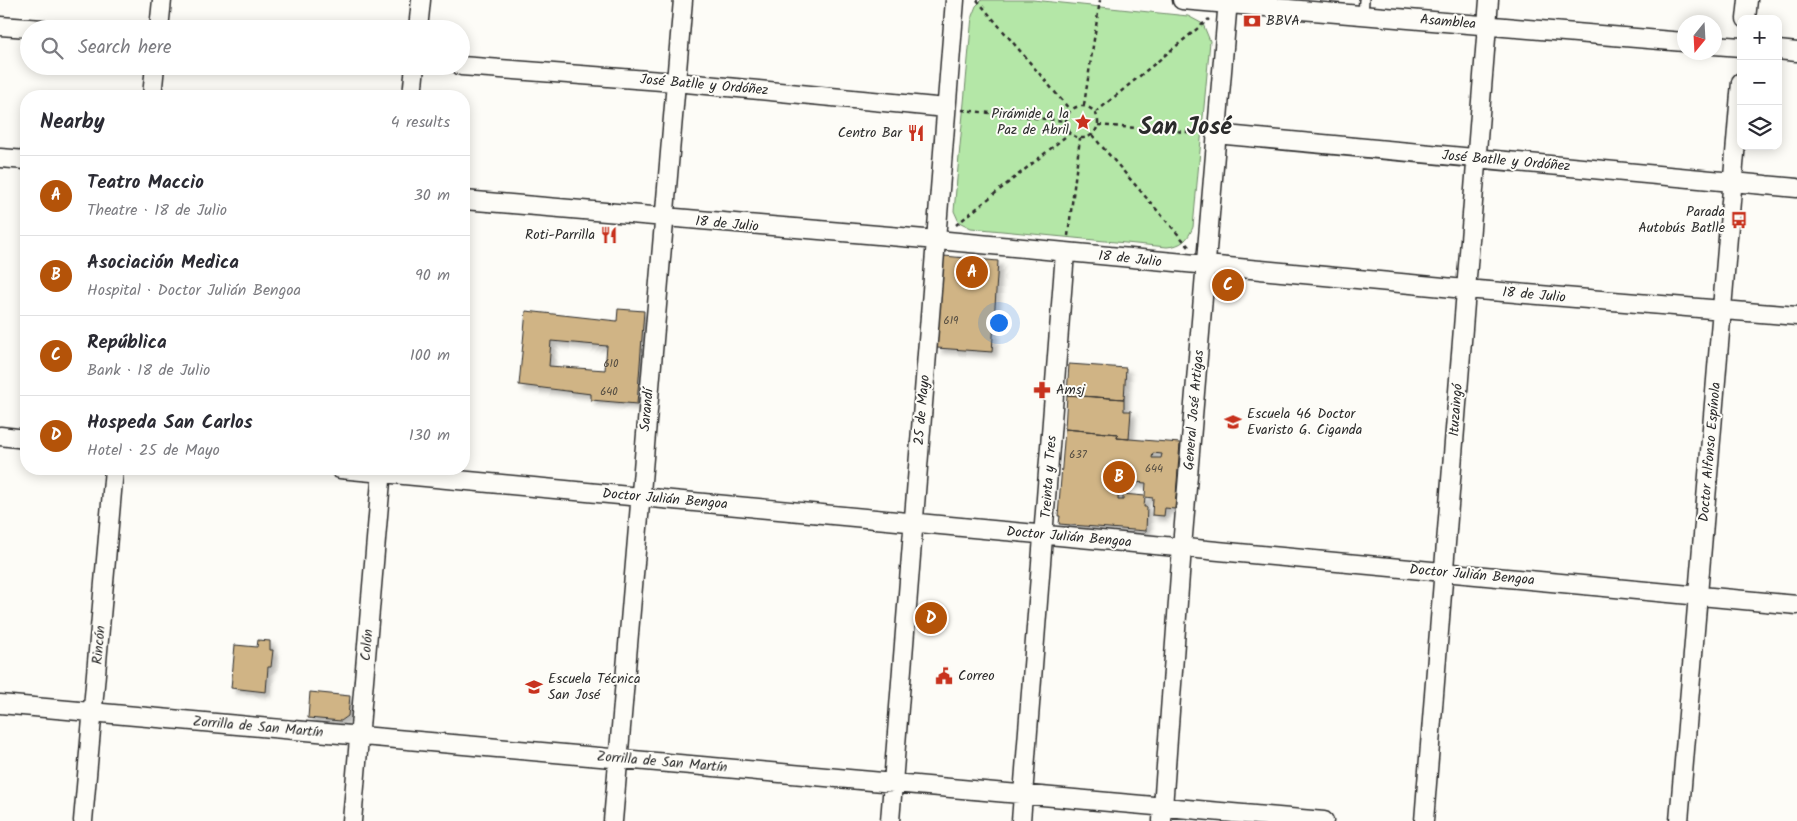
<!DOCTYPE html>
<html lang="en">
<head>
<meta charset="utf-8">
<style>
	:root { --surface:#fff; --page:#f2f2f3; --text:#2b2b33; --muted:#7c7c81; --line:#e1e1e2; --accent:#b45309 }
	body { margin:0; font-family:Kalam,sans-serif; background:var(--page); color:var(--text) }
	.controls { position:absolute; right:15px; top:15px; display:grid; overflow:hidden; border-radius:10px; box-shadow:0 2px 12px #0003 }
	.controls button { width:45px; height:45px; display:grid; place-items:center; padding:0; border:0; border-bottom:1px solid var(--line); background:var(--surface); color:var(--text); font:25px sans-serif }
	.compass { position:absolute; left:1677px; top:15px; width:45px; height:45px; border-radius:50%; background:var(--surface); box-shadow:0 2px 12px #0003; rotate:198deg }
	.you { position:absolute; left:998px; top:322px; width:18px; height:18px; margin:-12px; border:4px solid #fff; border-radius:50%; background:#1a73e8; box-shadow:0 0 0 8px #1a73e833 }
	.badge { display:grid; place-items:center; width:32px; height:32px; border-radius:50%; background:var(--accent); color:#fff; font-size:16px; font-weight:700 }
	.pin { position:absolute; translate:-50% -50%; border:2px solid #fff; box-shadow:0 1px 5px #0006 }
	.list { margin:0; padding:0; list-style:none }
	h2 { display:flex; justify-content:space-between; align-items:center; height:65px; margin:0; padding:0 20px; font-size:21px }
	h2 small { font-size:16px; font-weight:400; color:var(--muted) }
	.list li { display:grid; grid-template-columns:32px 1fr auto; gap:15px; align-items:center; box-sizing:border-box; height:80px; padding:0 20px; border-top:1px solid var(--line) }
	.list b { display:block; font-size:19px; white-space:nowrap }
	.list p { margin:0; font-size:16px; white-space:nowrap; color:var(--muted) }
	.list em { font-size:16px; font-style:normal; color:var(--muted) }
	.icon { flex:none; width:28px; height:28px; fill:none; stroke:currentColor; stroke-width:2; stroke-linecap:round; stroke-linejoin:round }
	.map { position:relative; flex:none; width:1797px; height:821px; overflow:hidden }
	.search { position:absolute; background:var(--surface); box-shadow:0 2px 12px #0003; left:20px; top:20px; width:450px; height:55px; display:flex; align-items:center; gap:12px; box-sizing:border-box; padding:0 18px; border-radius:28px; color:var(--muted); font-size:19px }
	.panel { position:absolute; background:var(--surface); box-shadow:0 2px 12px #0003; left:20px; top:90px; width:450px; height:385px; border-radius:20px }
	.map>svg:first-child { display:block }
	.green { fill:#b4e7a7; stroke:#708969 }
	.building { fill:#d0b485; stroke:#2b2b2b; fill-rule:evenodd; filter:url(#shadow) }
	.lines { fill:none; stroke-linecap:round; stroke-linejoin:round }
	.lane-casing { stroke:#2b2b2b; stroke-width:12 }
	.street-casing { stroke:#2b2b2b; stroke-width:21 }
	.path { stroke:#2b2b2b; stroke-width:2.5; stroke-dasharray:4 4; stroke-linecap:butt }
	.lane { stroke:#fdfcf7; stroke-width:9 }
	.street { stroke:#fdfcf7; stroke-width:18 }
	.labels { text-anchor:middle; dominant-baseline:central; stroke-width:4; stroke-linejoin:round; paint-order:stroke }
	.number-label { font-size:11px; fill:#544d42 }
	.poi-label { font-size:14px; fill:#2b2b2b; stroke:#fdfcf7; text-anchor:start }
	.street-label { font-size:14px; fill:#2b2b2b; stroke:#fdfcf7 }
	.town-label { font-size:24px; font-weight:bold; fill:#2b2b2b; stroke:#fdfcf7 }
</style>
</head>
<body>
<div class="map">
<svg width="1797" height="821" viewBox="0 0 1797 821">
	<defs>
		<filter id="shadow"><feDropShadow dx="4.5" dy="4.5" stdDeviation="2.5" flood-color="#0004"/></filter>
	</defs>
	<rect width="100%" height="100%" fill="#fdfcf7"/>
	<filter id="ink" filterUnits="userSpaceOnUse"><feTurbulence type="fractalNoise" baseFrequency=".02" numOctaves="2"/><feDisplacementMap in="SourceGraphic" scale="10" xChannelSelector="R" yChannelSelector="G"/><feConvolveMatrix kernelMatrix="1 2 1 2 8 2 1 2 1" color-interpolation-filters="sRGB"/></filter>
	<g filter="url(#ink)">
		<path class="green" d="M982 0H1033L1188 16 1203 24 1210 41 1193 227C1188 240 1181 246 1167 247L971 228 959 222 954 211 972 16 976 6Z"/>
		<path class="building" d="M944 256 998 261 992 352 937 348Z
			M618 309 644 311 637 404 591 400V394L519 385 526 311 617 321ZM551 341 607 346 605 370 549 366Z
			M1069 364 1126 368 1124 399 1067 395Z
			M1067 395 1124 399V411H1131L1129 439 1117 438 1118 434 1065 429Z
			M1065 429 1118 434 1117 438 1180 443 1175 509 1165 508 1164 516 1152 515 1153 498 1145 497 1144 507H1147L1146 531 1059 524 1060 516H1058ZM1153 453 1162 454 1161 458H1152ZM1119 481 1146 483 1145 496 1123 494V500H1118Z
			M258 640 270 641V650H273L271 667H268L266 692 231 688 235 645 257 647Z
			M310 692 350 696 348 716 341 721 308 718Z"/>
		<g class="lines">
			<g class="lane-casing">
				<path id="lane" d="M1363 15 1364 0"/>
			</g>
			<g class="street-casing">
				<path id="street" d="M1182 0 1684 42
					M1746 19 1748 0
					M0 26 43 29
					M159 29 162 0
					M418 29 421 0
					M1714 45 1741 47
					M1778 50 1797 52
					M461 66 675 82 946 108
					M152 96 155 66
					M412 96 415 66
					M1215 134 1797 188
					M0 158 26 160
					M464 200 937 240 1465 289 1797 316
					M0 436 26 439
					M340 469 1797 605
					M0 704 1324 821
					M83 821 114 469
					M352 821 382 469
					M613 821 683 0
					M890 821 955 0
					M1021 821 1065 253
					M1162 821 1182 547 1228 0
					M1424 821 1489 0
					M1679 821 1741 82"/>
			</g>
			<path class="path" d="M977 0 1070 110
				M1084 105 1100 0
				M1066 122a16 16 0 1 1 32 0a16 16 0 1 1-32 0Z
				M962 110 1065 121
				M1096 112 1209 19
				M1098 125 1199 133
				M1092 135 1189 247
				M956 225 1070 133
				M1068 236 1080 138"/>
			<use href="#lane" class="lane"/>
			<use href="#street" class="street"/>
		</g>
	</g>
	<defs>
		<g id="bank-bare" transform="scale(1.35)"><path d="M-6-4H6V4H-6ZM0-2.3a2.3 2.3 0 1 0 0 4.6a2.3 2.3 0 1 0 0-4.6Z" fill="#c8321e" stroke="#fdfcf7" stroke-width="2.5" paint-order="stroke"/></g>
		<g id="sight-bare" transform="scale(1.35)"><path d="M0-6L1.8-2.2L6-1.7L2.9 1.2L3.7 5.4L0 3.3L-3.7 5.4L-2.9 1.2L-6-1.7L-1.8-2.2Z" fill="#c8321e" stroke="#fdfcf7" stroke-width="2.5" paint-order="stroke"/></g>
		<g id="restaurant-bare" transform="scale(1.35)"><path d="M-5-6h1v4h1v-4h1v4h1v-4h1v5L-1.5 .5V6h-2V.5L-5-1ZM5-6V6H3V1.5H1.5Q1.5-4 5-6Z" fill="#c8321e" stroke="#fdfcf7" stroke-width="2.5" paint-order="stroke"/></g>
		<g id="bus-bare" transform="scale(1.35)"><path d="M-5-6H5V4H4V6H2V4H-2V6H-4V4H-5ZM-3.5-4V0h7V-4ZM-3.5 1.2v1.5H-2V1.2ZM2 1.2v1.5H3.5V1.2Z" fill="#c8321e" stroke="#fdfcf7" stroke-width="2.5" paint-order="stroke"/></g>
		<g id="pharmacy-bare" transform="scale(1.35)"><path d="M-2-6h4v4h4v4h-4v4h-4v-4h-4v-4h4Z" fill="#c8321e" stroke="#fdfcf7" stroke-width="2.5" paint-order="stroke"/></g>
		<g id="school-bare" transform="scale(1.35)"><path d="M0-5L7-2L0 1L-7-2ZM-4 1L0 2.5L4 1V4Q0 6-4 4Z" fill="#c8321e" stroke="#fdfcf7" stroke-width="2.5" paint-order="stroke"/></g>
		<g id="civic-bare" transform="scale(1.35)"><path d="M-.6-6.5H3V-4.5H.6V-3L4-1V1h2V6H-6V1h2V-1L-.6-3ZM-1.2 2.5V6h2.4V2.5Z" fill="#c8321e" stroke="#fdfcf7" stroke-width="2.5" paint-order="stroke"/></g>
	</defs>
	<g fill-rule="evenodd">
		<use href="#bank-bare" x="1252" y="21"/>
		<use href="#sight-bare" x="1083" y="122"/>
		<use href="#restaurant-bare" x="916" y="133"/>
		<use href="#bus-bare" x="1739" y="220"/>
		<use href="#restaurant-bare" x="609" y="235"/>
		<use href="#pharmacy-bare" x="1042" y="390"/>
		<use href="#school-bare" x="1233" y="422"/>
		<use href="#civic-bare" x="944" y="676"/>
		<use href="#school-bare" x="534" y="687"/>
	</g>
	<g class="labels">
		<g class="number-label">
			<text x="951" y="321">619</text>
			<text x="611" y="364">610</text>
			<text x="609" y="392">640</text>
			<text x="1078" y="455">637</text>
			<text x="1154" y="469">644</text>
		</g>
		<g class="poi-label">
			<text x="1266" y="21">BBVA</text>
			<text x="1069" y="114" text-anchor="end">Pirámide a la<tspan x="1069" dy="16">Paz de Abril</tspan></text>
			<text x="902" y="133" text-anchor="end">Centro Bar</text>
			<text x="1725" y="212" text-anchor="end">Parada<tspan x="1725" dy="16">Autobús Batlle</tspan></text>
			<text x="595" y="235" text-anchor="end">Roti-Parrilla</text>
			<text x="1056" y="390">Amsj</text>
			<text x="1247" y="414">Escuela 46 Doctor<tspan x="1247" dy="16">Evaristo G. Ciganda</tspan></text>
			<text x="958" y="676">Correo</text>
			<text x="548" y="679">Escuela Técnica<tspan x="548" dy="16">San José</tspan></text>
		</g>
		<g class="street-label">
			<text transform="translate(1448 22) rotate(5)">Asamblea</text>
			<text transform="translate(704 85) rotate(5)">José Batlle y Ordóñez</text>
			<text transform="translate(1506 161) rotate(5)">José Batlle y Ordóñez</text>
			<text transform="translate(727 224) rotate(5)">18 de Julio</text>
			<text transform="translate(1130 259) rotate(6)">18 de Julio</text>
			<text transform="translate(1534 295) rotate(5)">18 de Julio</text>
			<text transform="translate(647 410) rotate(-85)">Sarandí</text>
			<text transform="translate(922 410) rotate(-85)">25 de Mayo</text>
			<text transform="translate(1194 410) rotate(-85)">General José Artigas</text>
			<text transform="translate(1456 410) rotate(-86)">Ituzaingó</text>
			<text transform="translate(1710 452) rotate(-85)">Doctor Alfonso Espínola</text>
			<text transform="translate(1049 477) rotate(-86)">Treinta y Tres</text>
			<text transform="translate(665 499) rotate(5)">Doctor Julián Bengoa</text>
			<text transform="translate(1069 537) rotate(5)">Doctor Julián Bengoa</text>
			<text transform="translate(1472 575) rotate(5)">Doctor Julián Bengoa</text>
			<text transform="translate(99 645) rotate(-85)">Rincón</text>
			<text transform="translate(367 645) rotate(-85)">Colón</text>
			<text transform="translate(258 727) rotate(5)">Zorrilla de San Martín</text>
			<text transform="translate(662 762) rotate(5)">Zorrilla de San Martín</text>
		</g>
		<g class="town-label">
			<text x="1185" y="127">San José</text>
		</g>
	</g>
</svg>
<div class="controls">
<button>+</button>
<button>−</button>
<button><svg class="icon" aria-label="layers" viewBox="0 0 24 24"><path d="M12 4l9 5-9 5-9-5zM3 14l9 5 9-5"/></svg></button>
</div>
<svg class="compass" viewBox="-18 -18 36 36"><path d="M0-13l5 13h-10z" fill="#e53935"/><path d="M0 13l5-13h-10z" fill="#7c7c81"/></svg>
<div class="you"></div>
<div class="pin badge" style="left:972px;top:272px">A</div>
<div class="pin badge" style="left:1119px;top:477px">B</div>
<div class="pin badge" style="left:1228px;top:285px">C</div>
<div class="pin badge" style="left:931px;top:618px">D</div>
<div class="search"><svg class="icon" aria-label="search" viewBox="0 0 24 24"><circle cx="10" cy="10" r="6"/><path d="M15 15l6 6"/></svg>Search here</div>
<section class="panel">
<h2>Nearby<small>4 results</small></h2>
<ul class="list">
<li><span class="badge">A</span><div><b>Teatro Maccio</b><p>Theatre · 18 de Julio</p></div><em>30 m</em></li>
<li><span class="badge">B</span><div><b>Asociación Medica</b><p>Hospital · Doctor Julián Bengoa</p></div><em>90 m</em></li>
<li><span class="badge">C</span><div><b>República</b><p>Bank · 18 de Julio</p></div><em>100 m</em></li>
<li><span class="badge">D</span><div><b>Hospeda San Carlos</b><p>Hotel · 25 de Mayo</p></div><em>130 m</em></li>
</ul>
</section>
</div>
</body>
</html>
